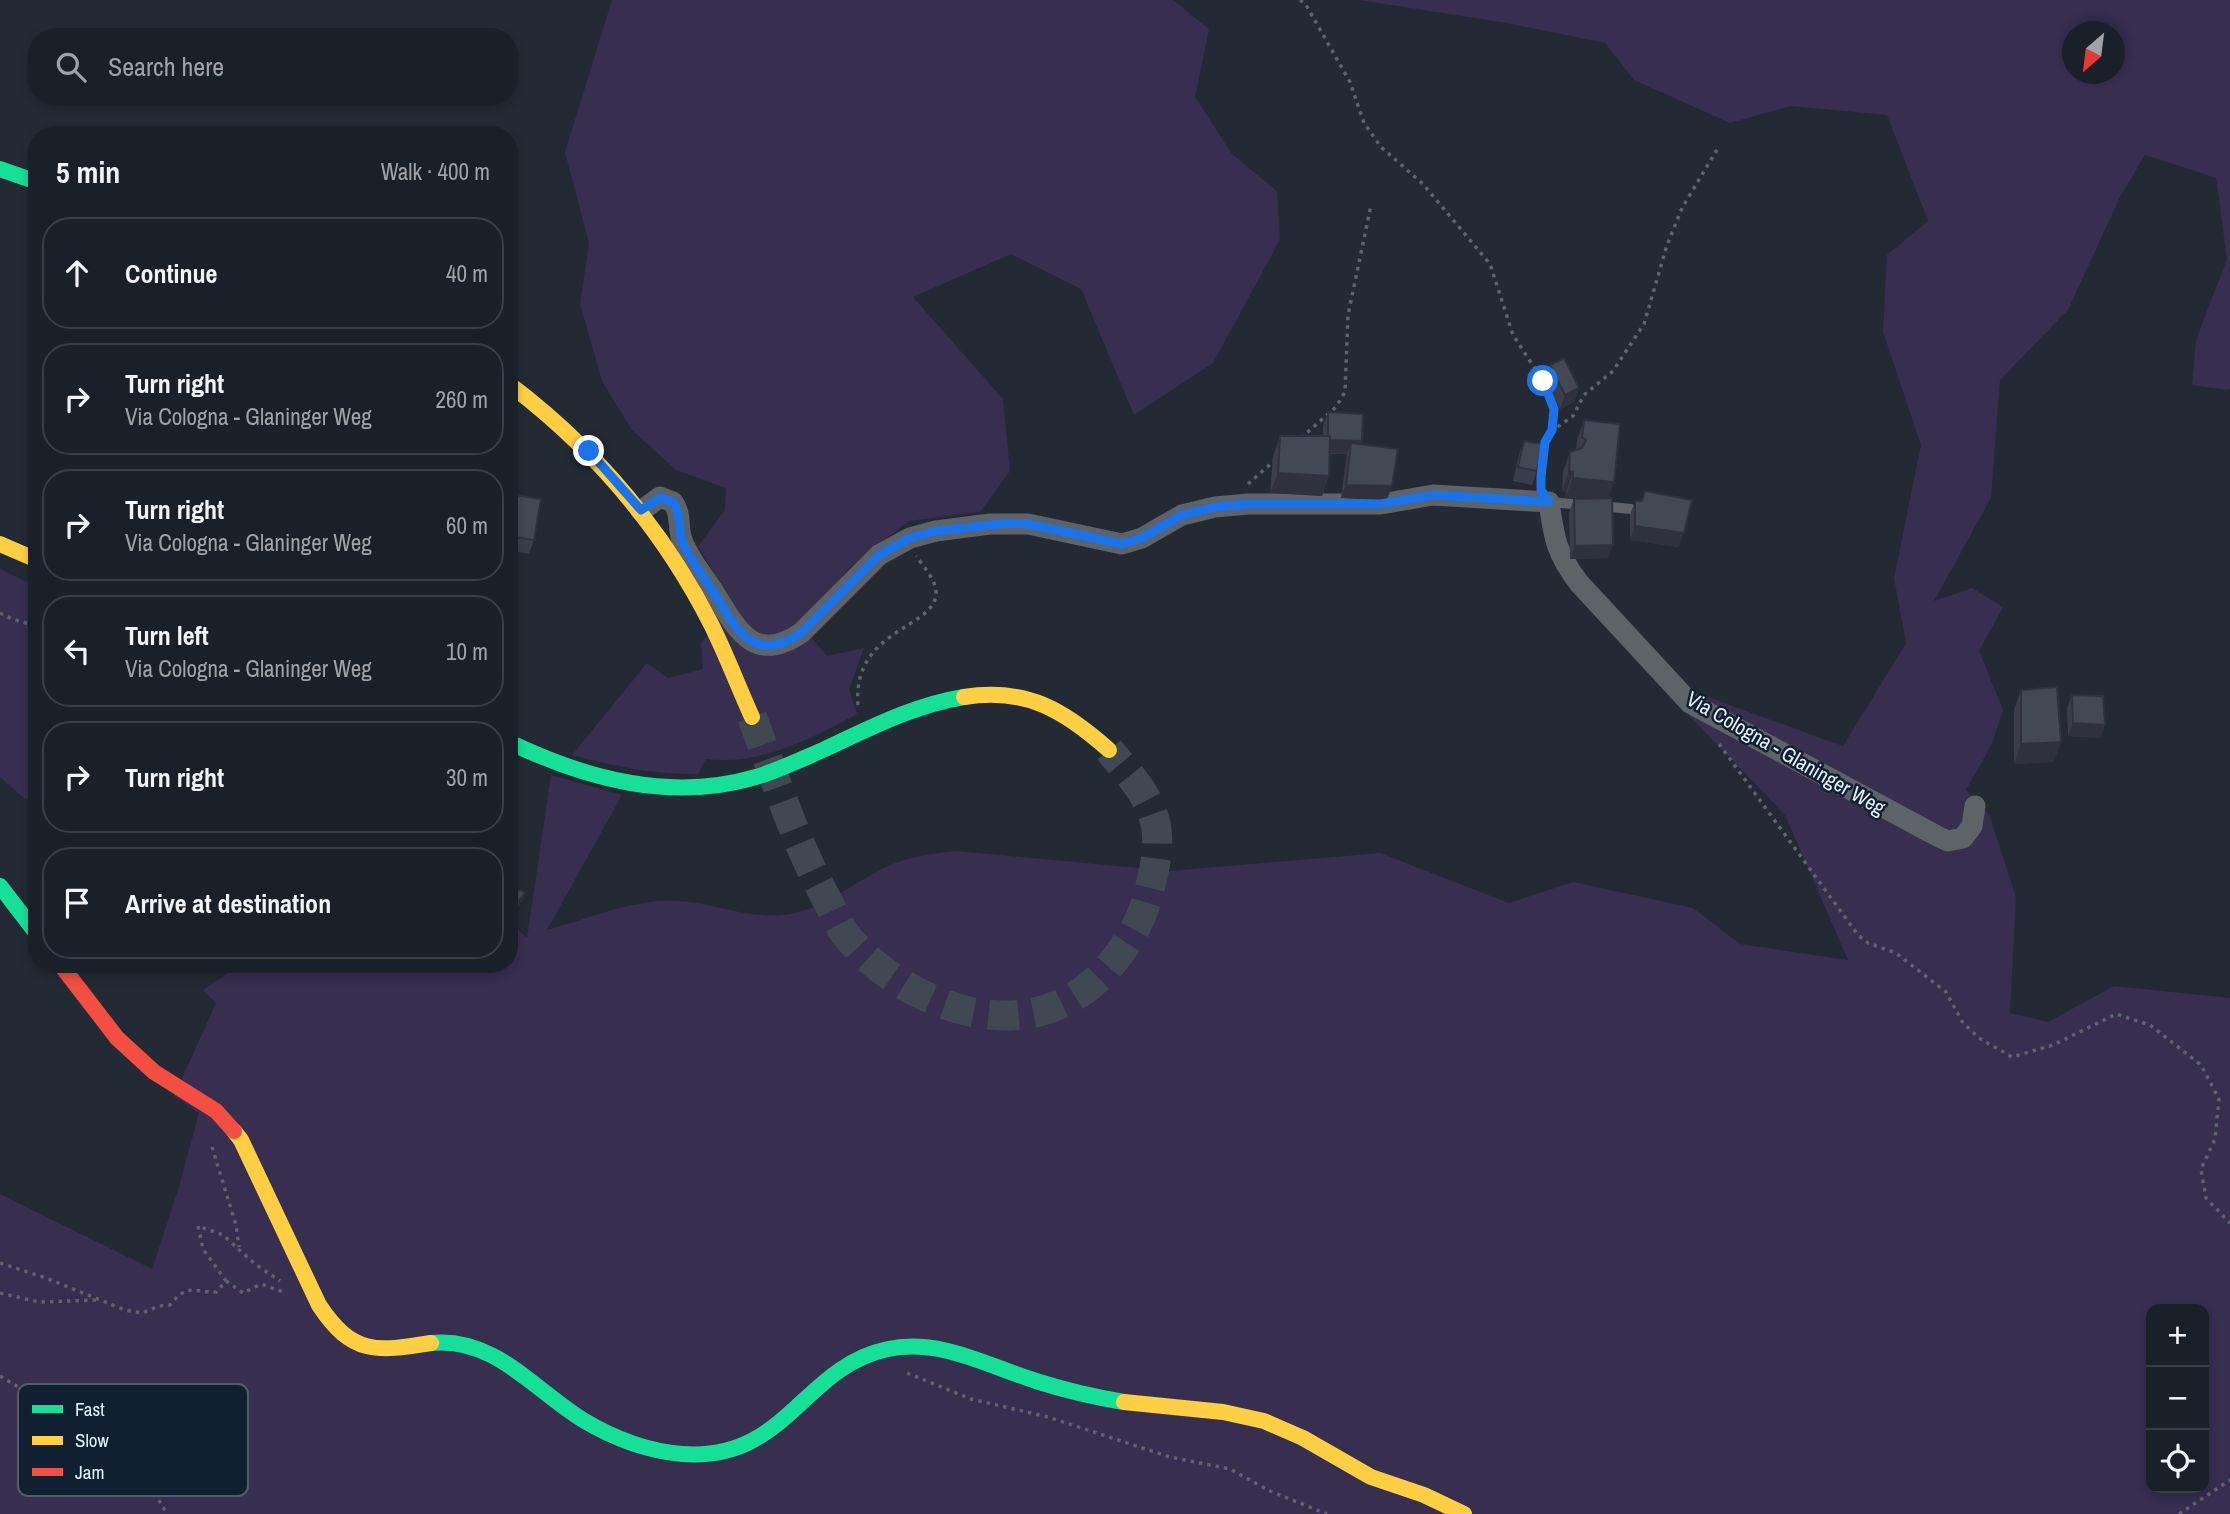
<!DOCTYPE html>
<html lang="en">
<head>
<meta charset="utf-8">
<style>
	:root { --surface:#1a2027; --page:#23282f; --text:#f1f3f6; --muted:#9fa3a7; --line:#383e44 }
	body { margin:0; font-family:"Archivo Narrow",sans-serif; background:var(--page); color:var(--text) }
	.controls { position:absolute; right:21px; bottom:21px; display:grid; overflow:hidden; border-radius:14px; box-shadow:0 4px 10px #0003 }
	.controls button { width:63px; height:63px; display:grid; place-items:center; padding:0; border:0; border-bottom:2px solid var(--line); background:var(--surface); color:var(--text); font:35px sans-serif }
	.compass { position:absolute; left:2062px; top:21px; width:63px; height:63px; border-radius:50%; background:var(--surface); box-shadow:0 4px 10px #0003; rotate:208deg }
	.stop { position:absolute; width:21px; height:21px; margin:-16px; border:5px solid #1a73e8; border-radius:50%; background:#fff }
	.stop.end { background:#1a73e8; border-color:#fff; box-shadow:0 2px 7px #0008 }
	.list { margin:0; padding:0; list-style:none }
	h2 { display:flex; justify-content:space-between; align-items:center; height:91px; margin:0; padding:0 28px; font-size:30px }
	h2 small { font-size:23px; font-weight:400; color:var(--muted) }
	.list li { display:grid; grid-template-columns:46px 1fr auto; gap:21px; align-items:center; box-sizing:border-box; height:112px; margin:0 14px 14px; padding:0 14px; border:2px solid var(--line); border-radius:28px }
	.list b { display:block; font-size:26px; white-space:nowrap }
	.list p { margin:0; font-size:23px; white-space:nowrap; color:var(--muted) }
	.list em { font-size:23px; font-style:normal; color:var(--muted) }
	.icon { flex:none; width:38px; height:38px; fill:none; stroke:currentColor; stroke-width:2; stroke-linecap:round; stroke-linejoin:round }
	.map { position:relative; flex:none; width:2230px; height:1514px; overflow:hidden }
	.search { position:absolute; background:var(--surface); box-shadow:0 4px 10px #0003; left:28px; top:28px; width:490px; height:77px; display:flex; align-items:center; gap:18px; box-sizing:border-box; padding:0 24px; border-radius:28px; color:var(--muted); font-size:26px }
	.panel { position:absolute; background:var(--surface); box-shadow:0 4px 10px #0003; left:28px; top:126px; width:490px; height:847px; border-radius:28px }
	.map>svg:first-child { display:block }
	.green { fill:#372e50; fill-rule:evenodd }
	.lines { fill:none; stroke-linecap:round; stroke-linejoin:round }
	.secondary-tunnel { stroke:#404852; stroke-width:30; stroke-dasharray:30 15; stroke-linecap:butt }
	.path { stroke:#5e6469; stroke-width:3.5; stroke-dasharray:3.5 5; stroke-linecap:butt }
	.lane { stroke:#5e6367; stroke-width:10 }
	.street { stroke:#5e6367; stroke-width:21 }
	.fast { stroke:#16e098; stroke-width:16 }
	.slow { stroke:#ffcf43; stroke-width:16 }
	.jam { stroke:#f24e42; stroke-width:16 }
	.wall { fill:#3a3e49 }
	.shaded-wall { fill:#2f323c }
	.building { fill:#434855; stroke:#2f323c; stroke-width:2 }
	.route { stroke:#1a73e8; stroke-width:9 }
	.labels { text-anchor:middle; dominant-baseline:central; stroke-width:5; stroke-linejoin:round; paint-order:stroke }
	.street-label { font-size:21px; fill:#e5effb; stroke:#111f32 }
	.key { fill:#111f32; stroke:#515d6e; stroke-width:2 }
	.key-label { font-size:19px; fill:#e5effb }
</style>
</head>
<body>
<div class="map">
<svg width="2230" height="1514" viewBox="0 0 2230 1514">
	<rect width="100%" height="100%" fill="#232a34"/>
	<path class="green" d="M612 0H1173L1209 29 1195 97 1232 154 1277 191 1280 240 1213 363 1134 415 1081 289 1011 254 913 297 1003 399 1010 471 980 512 909 521 852 565 800 624 827 656 864 648 849 690 857 714C811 739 759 766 706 759L698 774C654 775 614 766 572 755L647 663 668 678 703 669 701 643 732 604 698 546 725 510 726 488 676 470 631 429 602 381 580 304 589 243 565 152Z
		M1359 0H2230V388L2227 390 2192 385 2196 340 2227 259 2216 178 2145 155 2120 197 2068 310 2000 380 1991 498 1934 601 1972 588 2003 607 1979 651 2003 710 1992 744 1966 790 1989 814 2016 897 2010 1013 2048 1022 2114 986 2230 998V1514H0V1194L152 1269 178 1190 199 1113 174 1096 216 1003 203 990 241 964H509V922L527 938 551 775 622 795 547 930C587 919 636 898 677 901 712 902 747 919 783 915 821 911 851 884 884 868 907 856 932 854 957 851L1170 871 1380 853 1509 903 1573 882 1693 908 1740 944 1848 960 1785 815 1683 709 1694 692 1843 746 1906 643 1894 578 1921 445 1883 332 1887 255 1928 221 1887 115 1791 106 1730 123 1634 80 1605 43 1507 23ZM2072 32H2114V74H2072ZM2151 1309H2204V1488H2151Z
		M0 569 37 587V791L26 800 0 777Z"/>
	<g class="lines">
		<path class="secondary-tunnel" d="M752 717C775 778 795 841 826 898 832 909 837 921 843 931 862 957 884 973 911 989 980 1027 1059 1029 1112 963 1128 944 1140 923 1147 899 1153 876 1160 850 1156 826 1150 795 1128 773 1109 750"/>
		<path class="path" d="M1300 0 1306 5 1350 82 1364 123 1381 147 1423 184 1490 264 1513 335 1543 381 1554 409 1552 430
			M1301 438 1336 407 1345 392 1348 315 1371 205
			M1540 481 1549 433 1573 416 1584 395 1613 371 1644 324 1667 245 1682 208 1718 148
			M1248 484 1274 461
			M0 613 12 619 37 626
			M858 705C852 629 934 629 936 594 937 581 923 566 916 556
			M1719 744 1858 935 1868 943 1896 953 1946 992 1963 1023 1979 1038 2012 1057 2053 1045 2116 1014 2150 1025 2201 1065 2219 1099 2215 1139 2201 1169 2206 1198 2230 1223
			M509 915 516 920
			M212 1147 236 1225 239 1247
			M0 1263 46 1278 125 1310 142 1313 159 1306 170 1305C188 1283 191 1292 216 1292L226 1281 203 1249 198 1226 223 1235 255 1264 280 1281
			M226 1281 243 1293 261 1284 286 1293
			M0 1293 39 1302 98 1300
			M907 1373 971 1399 1048 1417 1170 1457 1230 1469 1270 1491 1327 1514
			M0 1376 38 1399 78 1447 157 1497 167 1514
			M2179 1514 2230 1480"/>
		<path class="lane" d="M1549 502 1585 505
			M1601 506 1631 509"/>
		<path class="street" d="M641 511 660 497 673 502C682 514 677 529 683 543 690 559 702 575 712 589 736 627 752 666 801 633L879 555 910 538 936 531 990 524H1028L1122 544 1142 538 1182 515 1215 507 1248 504H1381L1433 495 1549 502C1554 538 1556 553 1579 583L1690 703 1939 837 1948 841 1963 838 1972 826 1975 806"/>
		<path class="fast" d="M0 169 37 182
			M509 742C586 779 671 802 756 777 779 770 802 759 825 749 870 728 914 705 964 697
			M0 886 37 934
			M431 1343C494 1336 534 1390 583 1420 613 1438 647 1451 682 1454 787 1462 802 1367 888 1349 940 1338 988 1366 1036 1381 1064 1390 1094 1397 1124 1402"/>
		<path class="slow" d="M509 384C595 449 662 528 711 624 726 654 738 686 752 717
			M0 544 37 560
			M964 697C1026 687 1064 710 1109 750
			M234 1131 241 1140 319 1305C352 1355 376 1352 431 1343
			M1124 1402 1223 1412 1264 1421 1303 1438 1371 1477 1424 1495 1464 1514"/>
		<path class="jam" d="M60 964 117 1038 154 1072 216 1111 234 1131"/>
	</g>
	<path class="wall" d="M1550 365 1579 388 1574 402 1560 409 1545 378Z
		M1328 412 1362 441 1361 444 1387 500 1341 498 1347 454H1330L1322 496 1270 493 1273 456 1280 436H1323V426Z
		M1584 420 1609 498 1608 558 1570 559 1569 513 1574 499H1577L1565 498 1566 492 1562 491 1563 472 1570 452 1576 450 1577 440Z
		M1524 441 1537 471 1532 485 1513 481 1519 454Z
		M509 494 534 540 529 554 509 550Z
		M1635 501 1679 547 1630 540V515Z
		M2021 690 2054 762 2014 764V710Z
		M2072 695 2105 725 2100 738 2068 736 2067 708Z
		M513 897 523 900 516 909 510 904Z"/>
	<path class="shaded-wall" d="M1579 388 1574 402 1560 409 1565 395Z
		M1328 440 1362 441 1357 455 1351 443 1347 454 1323 453Z
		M1569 471 1573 472 1566 492 1562 491Z
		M1278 473 1329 476 1322 496 1270 493Z
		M1573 478 1614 482 1607 502 1565 498Z
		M1346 485 1392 486 1387 500 1341 498Z
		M1635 526 1684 533 1679 547 1630 540Z
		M1613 545 1608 558 1570 559 1575 546Z
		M2073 723 2105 725 2100 738 2068 736Z
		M2061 742 2054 762 2014 764 2021 744Z
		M525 893 523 900 516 909 518 902Z"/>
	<path class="building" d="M1564 358 1579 388 1565 395 1550 365Z
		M1328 412 1363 414 1362 441 1330 440V436H1328Z
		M1584 420 1620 424 1614 482 1573 478V472L1569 471 1570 452 1582 448 1586 440 1582 437Z
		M1280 436H1330L1329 476 1278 473Z
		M1524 441 1543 444 1537 471 1518 467Z
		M1351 443 1398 449 1392 486 1346 485Z
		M1645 491 1692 500 1684 533 1635 526V501H1642Z
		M509 494 541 499 534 540 509 536Z
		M1612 498 1613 545 1575 546 1574 499Z
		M2057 687 2061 742 2021 744V690Z
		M2072 695 2103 696 2105 725 2073 723Z
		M520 889 525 893 518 902 513 897Z"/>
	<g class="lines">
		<path class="route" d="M589 451 641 510 660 498 673 502C682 514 677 530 683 543 690 559 702 575 712 590 736 628 752 666 801 633L879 555 910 538 936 531 1009 523 1028 524 1122 544 1142 538 1182 515 1215 507 1248 504H1381L1433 495 1549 502 1541 490V477L1545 442 1552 430 1554 409 1543 381"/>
	</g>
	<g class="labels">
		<g class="street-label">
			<text transform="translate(1786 753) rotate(30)">Via Cologna - Glaninger Weg</text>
		</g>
	</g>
	<rect x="18" y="1384" width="230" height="112" rx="10" class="key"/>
	<rect x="32" y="1405" width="31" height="8" fill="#16e098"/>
	<rect x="32" y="1436" width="31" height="9" fill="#ffcf43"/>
	<rect x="32" y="1468" width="31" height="8" fill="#f24e42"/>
	<g class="key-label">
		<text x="75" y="1416">Fast</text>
		<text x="75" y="1447">Slow</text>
		<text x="75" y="1479">Jam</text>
	</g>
</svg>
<div class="controls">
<button>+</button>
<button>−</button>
<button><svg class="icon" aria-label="locate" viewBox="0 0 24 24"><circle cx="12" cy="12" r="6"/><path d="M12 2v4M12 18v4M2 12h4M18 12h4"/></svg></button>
</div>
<svg class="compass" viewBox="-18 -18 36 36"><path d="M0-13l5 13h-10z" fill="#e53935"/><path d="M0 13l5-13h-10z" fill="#9fa3a7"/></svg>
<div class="stop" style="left:1543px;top:381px"></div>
<div class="stop end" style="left:589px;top:451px"></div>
<div class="search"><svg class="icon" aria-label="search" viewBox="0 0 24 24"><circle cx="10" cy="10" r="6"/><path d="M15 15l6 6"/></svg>Search here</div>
<section class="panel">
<h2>5 min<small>Walk · 400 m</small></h2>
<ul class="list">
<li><svg class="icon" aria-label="ahead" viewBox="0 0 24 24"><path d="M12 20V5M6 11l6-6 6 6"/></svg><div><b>Continue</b></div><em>40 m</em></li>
<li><svg class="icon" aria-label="right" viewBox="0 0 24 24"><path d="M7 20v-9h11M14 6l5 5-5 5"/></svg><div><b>Turn right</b><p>Via Cologna - Glaninger Weg</p></div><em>260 m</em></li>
<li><svg class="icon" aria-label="right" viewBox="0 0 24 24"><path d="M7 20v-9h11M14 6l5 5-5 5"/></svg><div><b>Turn right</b><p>Via Cologna - Glaninger Weg</p></div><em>60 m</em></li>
<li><svg class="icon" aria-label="left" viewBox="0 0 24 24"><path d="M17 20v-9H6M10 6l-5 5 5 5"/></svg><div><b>Turn left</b><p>Via Cologna - Glaninger Weg</p></div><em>10 m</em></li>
<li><svg class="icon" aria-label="right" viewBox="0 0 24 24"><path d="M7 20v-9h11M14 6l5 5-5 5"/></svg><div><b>Turn right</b></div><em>30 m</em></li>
<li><svg class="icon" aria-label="arrive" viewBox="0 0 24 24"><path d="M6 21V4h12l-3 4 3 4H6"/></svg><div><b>Arrive at destination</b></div></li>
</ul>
</section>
</div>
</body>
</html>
